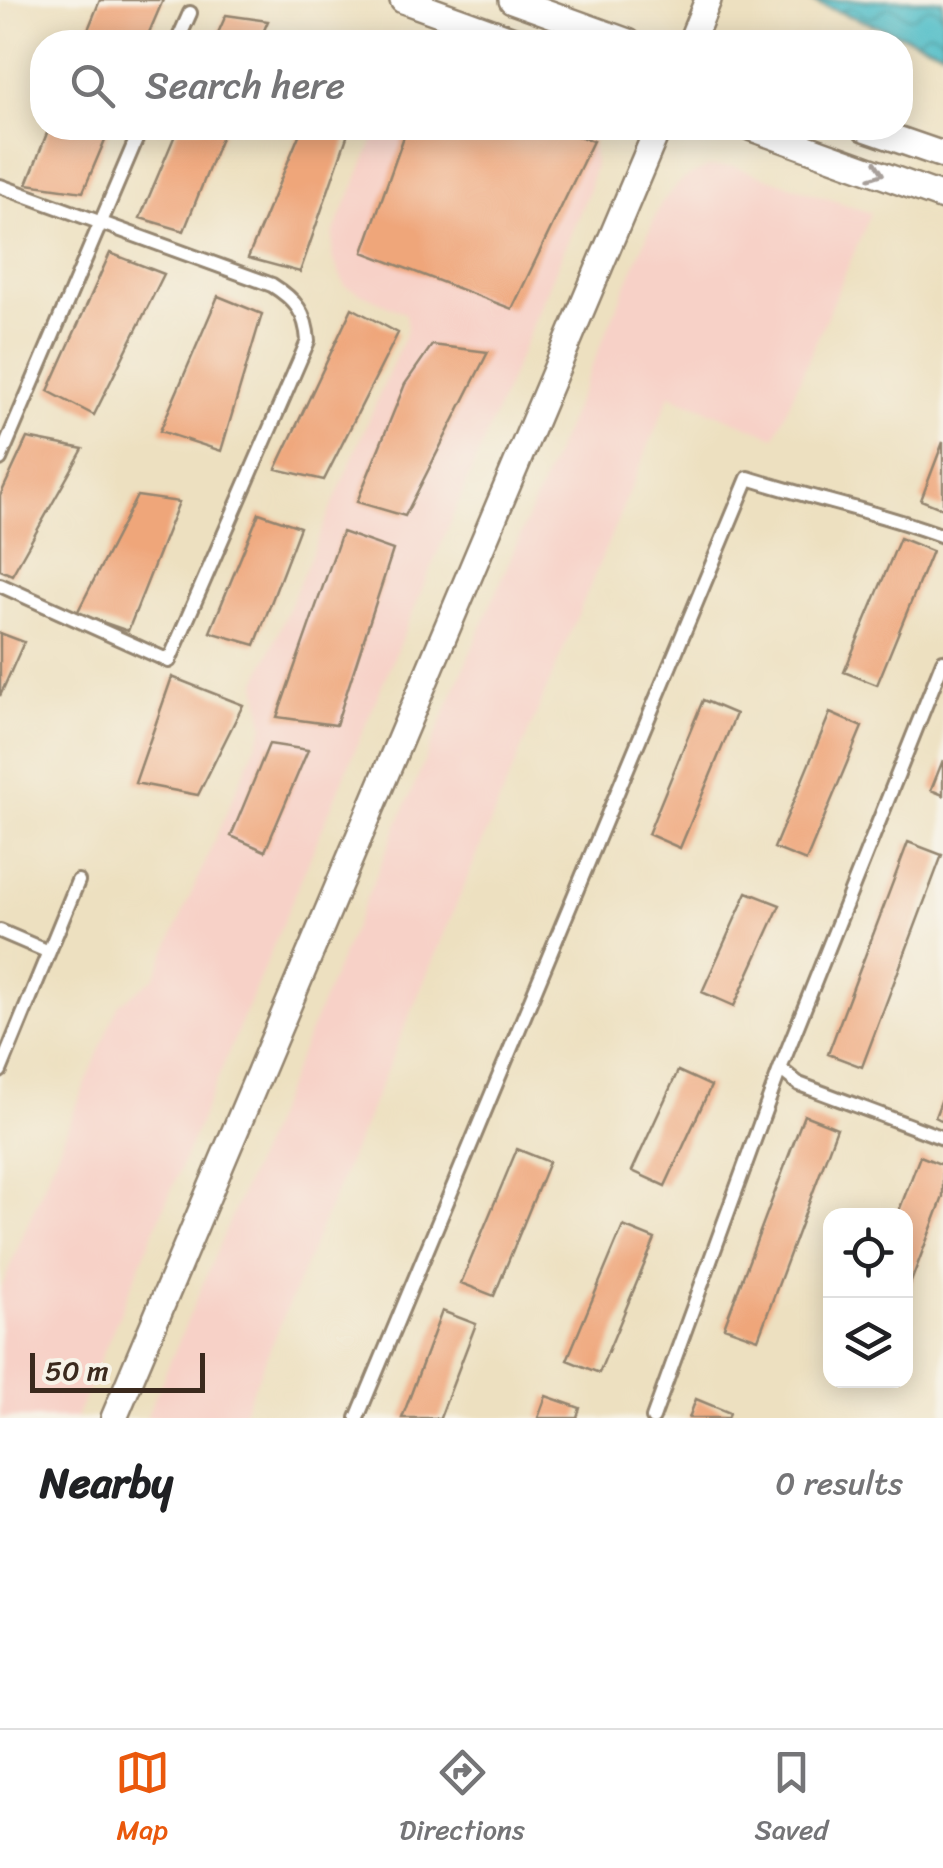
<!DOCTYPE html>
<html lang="en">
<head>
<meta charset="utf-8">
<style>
	:root { --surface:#fff; --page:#f6f6f6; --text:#202124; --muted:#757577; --line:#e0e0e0; --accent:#ea580c }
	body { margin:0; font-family:Sriracha,sans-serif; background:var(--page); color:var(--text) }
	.controls { position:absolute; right:30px; bottom:30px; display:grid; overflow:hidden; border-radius:20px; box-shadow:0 5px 25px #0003 }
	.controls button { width:90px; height:90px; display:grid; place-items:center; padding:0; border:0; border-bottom:2px solid var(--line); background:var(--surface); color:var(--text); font:50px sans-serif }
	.scale { position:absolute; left:30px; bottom:25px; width:175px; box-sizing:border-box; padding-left:10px; border:5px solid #3b2a1e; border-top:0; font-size:28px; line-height:35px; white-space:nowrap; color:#3b2a1e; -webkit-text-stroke:8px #f7f3e8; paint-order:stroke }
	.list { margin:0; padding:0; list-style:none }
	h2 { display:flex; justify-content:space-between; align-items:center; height:130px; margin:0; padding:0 40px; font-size:42px }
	h2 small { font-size:32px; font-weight:400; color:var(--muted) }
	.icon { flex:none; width:55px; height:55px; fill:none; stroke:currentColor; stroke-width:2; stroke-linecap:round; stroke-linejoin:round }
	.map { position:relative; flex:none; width:943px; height:1418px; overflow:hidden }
	.search { position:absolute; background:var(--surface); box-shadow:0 5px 25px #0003; left:30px; right:30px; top:30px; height:110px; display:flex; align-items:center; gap:25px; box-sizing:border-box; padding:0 35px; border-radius:40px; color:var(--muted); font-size:38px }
	.sheet { height:310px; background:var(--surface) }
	nav { display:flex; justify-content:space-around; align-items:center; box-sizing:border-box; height:140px; border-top:2px solid var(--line); background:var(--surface); font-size:28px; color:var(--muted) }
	nav a { display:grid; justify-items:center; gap:5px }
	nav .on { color:var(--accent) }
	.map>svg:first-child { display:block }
	.built { fill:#f7d1c7 }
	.water { fill:url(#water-waves); stroke:#467473; stroke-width:2.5 }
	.building { fill:#efa67a }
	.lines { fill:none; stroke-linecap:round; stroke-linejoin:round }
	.service-casing { stroke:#94856f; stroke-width:18 }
	.minor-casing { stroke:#94856f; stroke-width:30 }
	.service { stroke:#fff; stroke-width:12 }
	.minor { stroke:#fff; stroke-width:25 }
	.oneway { stroke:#a79f9a }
</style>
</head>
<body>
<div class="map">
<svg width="943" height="1418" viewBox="0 0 943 1418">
	<defs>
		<pattern id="water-waves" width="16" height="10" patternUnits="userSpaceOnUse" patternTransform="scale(2.5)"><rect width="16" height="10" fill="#51bec8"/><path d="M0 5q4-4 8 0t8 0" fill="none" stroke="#449ba2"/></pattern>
	</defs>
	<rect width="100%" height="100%" fill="#f7f3e8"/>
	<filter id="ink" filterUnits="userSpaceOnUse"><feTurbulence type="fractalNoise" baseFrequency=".01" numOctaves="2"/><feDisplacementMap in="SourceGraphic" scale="20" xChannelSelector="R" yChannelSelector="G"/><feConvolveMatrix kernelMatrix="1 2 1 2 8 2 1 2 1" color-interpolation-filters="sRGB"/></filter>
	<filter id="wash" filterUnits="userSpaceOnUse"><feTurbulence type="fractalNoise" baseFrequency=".0048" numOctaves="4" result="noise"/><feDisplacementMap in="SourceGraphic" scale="40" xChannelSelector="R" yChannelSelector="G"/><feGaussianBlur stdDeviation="2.25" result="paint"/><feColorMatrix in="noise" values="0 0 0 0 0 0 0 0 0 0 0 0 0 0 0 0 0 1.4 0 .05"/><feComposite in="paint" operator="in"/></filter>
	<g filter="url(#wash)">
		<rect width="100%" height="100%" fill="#ede0c0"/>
		<path class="built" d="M379 128H585L591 136 595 163 589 190 76 1418H0V1291L118 1005 155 977 264 726 257 682 407 330 406 314 345 286 332 256 334 232Z
			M733 166 871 213 775 437 670 395 241 1418H146L661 203 682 180 707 167Z"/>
		<path class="water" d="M808 0H943V51Z"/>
		<g id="blocks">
			<path class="building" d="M100 0H163L145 42H83Z
				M226 15 268 21 259 42H214Z
				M49 128H110L83 192 27 184Z
				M178 128H225L184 231 140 218Z
				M302 128H350L300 272 248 258Z
				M407 128H553L593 141 512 309 363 252Z
				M110 253 164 274 94 415 48 391Z
				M218 296 262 314 221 451 160 431Z
				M352 308 398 333 324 480 276 469Z
				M432 345 488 352 405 516 357 502 405 384Z
				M27 438 83 449 12 575 0 570V496Z
				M943 442V509L921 500Z
				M137 496 179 502 128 631 77 613Z
				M259 513 300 527 255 645 210 632Z
				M342 532 393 550 336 725 277 717Z
				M900 538 932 551 877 685 844 672Z
				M0 633 24 642 0 696Z
				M172 677 243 705 198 795 135 783Z
				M703 700 736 714 680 848 648 834Z
				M830 713 862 727 806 861 774 848Z
				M269 744 308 750 265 851 231 836Z
				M943 760V795L931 790Z
				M908 842 942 855 862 1067 828 1054Z
				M747 892 780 905 734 1006 702 992Z
				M678 1071 711 1086 665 1186 632 1171Z
				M943 1096V1121L935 1117Z
				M804 1115 837 1128 758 1339 724 1327Z
				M517 1149 549 1162 494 1296 461 1283Z
				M920 1156 943 1165V1197L906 1295V1216H897Z
				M623 1226 655 1239 599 1373 567 1360Z
				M442 1311 476 1324 440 1418H402Z
				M546 1396 580 1408 577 1418H538Z
				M696 1399 730 1413 728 1418H689Z"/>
		</g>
	</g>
	<g filter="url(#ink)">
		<use href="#blocks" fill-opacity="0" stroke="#94856f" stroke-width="2.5"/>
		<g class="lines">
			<g class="service-casing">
				<path id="service" d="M177 42 190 13
					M0 186 272 285C296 300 306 313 308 341L169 661 0 585
					M0 459 141 128
					M0 931 49 952
					M780 1069 799 1084 943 1138
					M0 1071 78 881
					M357 1418 748 478C813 499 879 512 943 536
					M653 1418 780 1069 943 661"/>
			</g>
			<g class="minor-casing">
				<path id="minor" d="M403 0 519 42
					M512 0 628 42
					M691 42 708 0
					M752 128 943 197
					M865 128 943 155
					M114 1418 658 128"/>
			</g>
			<use href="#service" class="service"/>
			<use href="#minor" class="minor"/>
		</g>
		<defs><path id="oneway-chevron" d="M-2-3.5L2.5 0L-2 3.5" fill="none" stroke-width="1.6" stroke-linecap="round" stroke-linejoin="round" transform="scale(2.5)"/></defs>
		<use class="oneway" href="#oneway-chevron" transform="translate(877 172) rotate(20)"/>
	</g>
</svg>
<div class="controls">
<button><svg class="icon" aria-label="locate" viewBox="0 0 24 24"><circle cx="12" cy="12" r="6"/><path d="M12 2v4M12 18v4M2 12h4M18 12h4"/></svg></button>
<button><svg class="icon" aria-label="layers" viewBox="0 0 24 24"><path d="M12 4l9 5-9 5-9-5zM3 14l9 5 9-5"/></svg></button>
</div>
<div class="scale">50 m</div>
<div class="search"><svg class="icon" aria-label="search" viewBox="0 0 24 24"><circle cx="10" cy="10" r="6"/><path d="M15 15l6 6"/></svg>Search here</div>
</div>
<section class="sheet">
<h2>Nearby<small>0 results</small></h2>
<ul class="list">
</ul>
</section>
<nav>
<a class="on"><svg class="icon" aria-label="map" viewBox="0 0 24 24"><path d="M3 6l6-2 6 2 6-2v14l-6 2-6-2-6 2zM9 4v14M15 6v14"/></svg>Map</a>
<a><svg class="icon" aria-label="directions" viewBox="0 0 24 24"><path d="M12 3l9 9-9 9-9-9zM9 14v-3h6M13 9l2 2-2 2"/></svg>Directions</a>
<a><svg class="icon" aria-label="saved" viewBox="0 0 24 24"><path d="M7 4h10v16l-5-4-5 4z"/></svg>Saved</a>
</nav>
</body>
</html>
